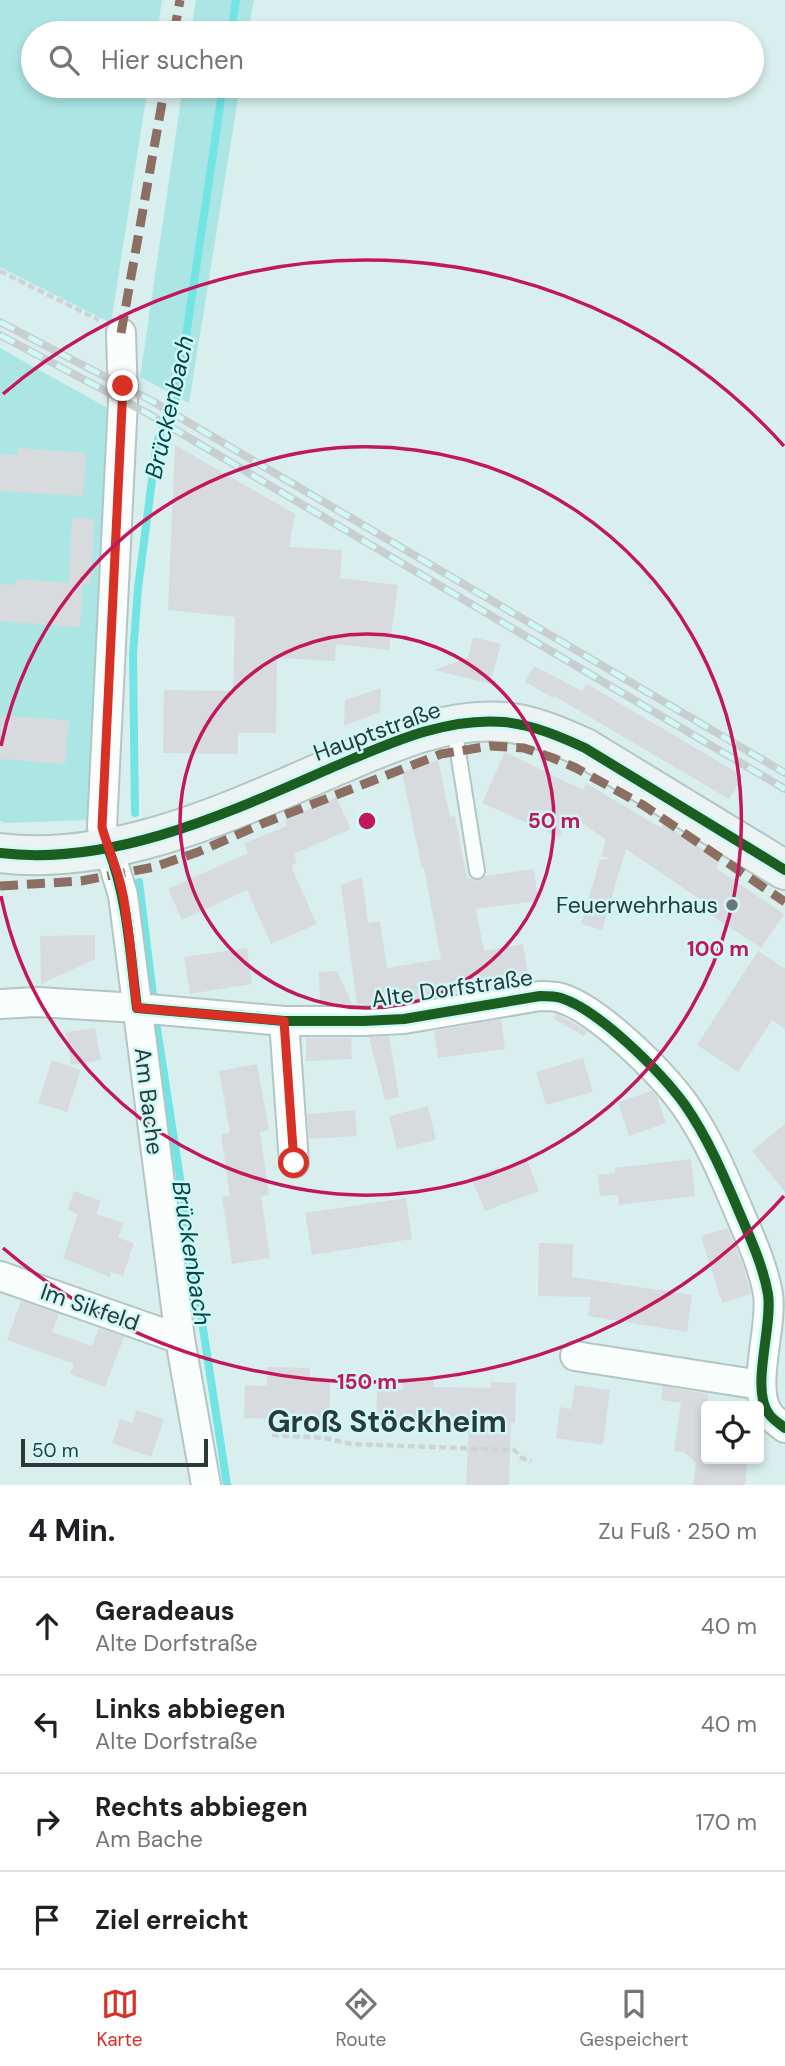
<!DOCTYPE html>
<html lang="de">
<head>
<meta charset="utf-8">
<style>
	:root { --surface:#fff; --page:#f6f6f6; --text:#202124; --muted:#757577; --line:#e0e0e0; --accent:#d93025 }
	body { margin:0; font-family:"DM Sans",sans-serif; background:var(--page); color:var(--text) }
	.controls { position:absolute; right:21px; bottom:21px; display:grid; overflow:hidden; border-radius:7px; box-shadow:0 4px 10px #0003 }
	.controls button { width:63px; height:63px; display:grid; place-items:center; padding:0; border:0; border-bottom:2px solid var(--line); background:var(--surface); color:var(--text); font:35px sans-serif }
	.scale { position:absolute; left:21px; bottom:18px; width:187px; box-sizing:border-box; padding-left:7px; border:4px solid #293a39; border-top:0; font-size:19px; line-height:24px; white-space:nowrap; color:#293a39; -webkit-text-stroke:5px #cff8f7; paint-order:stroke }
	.stop { position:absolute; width:21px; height:21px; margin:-16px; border:5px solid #d93025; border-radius:50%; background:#fff }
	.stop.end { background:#d93025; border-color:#fff; box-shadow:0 2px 7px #0008 }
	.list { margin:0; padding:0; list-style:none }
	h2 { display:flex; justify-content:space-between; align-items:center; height:91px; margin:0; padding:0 28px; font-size:30px }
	h2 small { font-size:23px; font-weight:400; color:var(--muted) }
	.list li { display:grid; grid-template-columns:46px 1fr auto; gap:21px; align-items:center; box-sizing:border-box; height:98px; padding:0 28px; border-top:2px solid var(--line) }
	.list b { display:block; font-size:26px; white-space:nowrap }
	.list p { margin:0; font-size:23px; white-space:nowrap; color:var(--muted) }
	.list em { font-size:23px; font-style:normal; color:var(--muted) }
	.icon { flex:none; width:38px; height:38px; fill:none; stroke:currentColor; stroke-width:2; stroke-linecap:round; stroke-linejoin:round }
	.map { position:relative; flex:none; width:785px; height:1485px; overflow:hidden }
	.search { position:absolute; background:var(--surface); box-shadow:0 4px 10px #0003; left:21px; right:21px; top:21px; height:77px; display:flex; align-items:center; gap:18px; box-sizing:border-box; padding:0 24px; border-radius:38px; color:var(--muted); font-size:26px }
	.sheet { height:483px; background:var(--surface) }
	nav { display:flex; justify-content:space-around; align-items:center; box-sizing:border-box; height:98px; border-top:2px solid var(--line); background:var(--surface); font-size:19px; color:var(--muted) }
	nav a { display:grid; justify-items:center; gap:4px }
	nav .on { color:var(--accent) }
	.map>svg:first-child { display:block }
	.green { fill:#abe6e5 }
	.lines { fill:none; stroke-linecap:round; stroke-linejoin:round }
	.stream { stroke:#72e4e4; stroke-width:8 }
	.building { fill:#d7dbde }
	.lane-casing { stroke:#b3c5c5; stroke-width:18 }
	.street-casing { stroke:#b3c5c5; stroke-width:32 }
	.secondary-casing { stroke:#b3c5c5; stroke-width:42 }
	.path { stroke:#cdd4d4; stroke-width:4.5; stroke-dasharray:7 3.5; stroke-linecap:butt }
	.lane { stroke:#f9fdfc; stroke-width:14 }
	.street { stroke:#f9fdfc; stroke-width:28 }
	.secondary { stroke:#ecf3f3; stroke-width:38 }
	.rail-casing { stroke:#c8cfcf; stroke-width:8 }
	.rail { stroke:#cff8f7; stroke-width:5; stroke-dasharray:16; stroke-linecap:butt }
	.quiet { stroke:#8d6e63; stroke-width:9; stroke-dasharray:18 9; stroke-linecap:butt }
	.cycleway-casing { stroke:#cff8f7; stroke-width:15 }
	.cycleway { stroke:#1b5e20; stroke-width:10 }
	.route { stroke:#d93025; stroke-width:9 }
	.ring { fill:none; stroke:#c2185b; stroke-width:3.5 }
	.poi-dot { fill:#667978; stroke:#cff8f7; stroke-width:2.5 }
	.labels { text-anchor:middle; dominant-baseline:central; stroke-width:5; stroke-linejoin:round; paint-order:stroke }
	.street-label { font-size:23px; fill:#293a39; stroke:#cff8f7 }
	.poi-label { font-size:23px; fill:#293a39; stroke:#cff8f7; text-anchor:end }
	.water-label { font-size:24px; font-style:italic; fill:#004646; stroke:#cff8f7 }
	.district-label { font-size:30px; font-weight:bold; fill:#293a39; stroke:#cff8f7 }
	.centre { fill:#c2185b; stroke:#cff8f7; stroke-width:3.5 }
	.ring-label { font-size:21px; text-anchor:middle; font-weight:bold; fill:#c2185b; stroke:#cff8f7; stroke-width:5; stroke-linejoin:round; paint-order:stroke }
</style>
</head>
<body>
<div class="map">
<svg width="785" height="1485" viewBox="0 0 785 1485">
	<rect width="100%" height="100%" fill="#d8efee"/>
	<path class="green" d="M0 0H162L157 33H33V86H148L111 323 0 267Z
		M196 0H254L248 33H191Z
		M183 86H240L189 403 140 377Z
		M0 348 122 416 89 820 5 823 0 821Z"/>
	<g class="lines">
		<path class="stream" d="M231 33 236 0
			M135 813 133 654 138 588 157 442 177 397 223 86
			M139 882 154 1003
			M156 1022 227 1485"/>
	</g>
	<path class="building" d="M175 445 295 514 289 547 342 550 340 578 398 585 389 650 336 644 335 661 277 658 276 733H238V754L163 753 164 690 233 691 235 617 168 610Z
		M19 448 86 453 83 496 0 491V454L18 455Z
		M72 518 94 519 91 584 70 583 83 584 80 627 0 621V584L16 585V579L69 583Z
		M473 637 501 644 490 684 434 670 468 658Z
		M534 666 582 691 587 684 743 776 729 799 554 696 553 698 525 682Z
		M381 688 380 712 344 726 345 700Z
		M1 716 69 720 65 764 0 759Z
		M505 752 583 790 586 783 661 828 664 823 720 861 716 868 784 914 761 948 707 912 711 907 626 849 602 930 581 924 600 860 609 859 601 855 606 840 571 815 559 837 482 803Z
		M438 760 450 817 455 816 467 878 478 881 485 876 534 869 538 901 476 909 484 951 523 944 529 980 402 1002 357 1004 341 885 362 877 368 923 380 921 387 968 441 959 424 868 422 869 402 772Z
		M336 797 351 829 294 854 297 863 292 865 293 871 317 924 271 944 247 890 182 920 168 889 248 853 244 843 287 826 285 820Z
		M95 935V959L41 984 40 936Z
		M247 948 252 984 190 994 184 957Z
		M758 951 785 969V1029L772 1020 738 1072 697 1045Z
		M337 971 352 1004H320L319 972Z
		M557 1014 587 1031 584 1036 554 1019Z
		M501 1019 505 1049 438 1058 434 1031Z
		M95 1028 101 1060 71 1065 66 1032Z
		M389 1036 399 1097 385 1100 369 1037Z
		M306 1038H351L352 1059 306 1061Z
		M583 1058 593 1092 546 1105 536 1072Z
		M52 1060 81 1070 67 1112 38 1103Z
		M257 1064 269 1130 260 1132 269 1195 261 1196 270 1258 232 1264 222 1197 230 1196 221 1134 230 1133 219 1071Z
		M652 1091 657 1097 666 1123 629 1136 618 1102Z
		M428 1106 436 1140 397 1149 389 1116Z
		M355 1110 357 1136 309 1139 307 1114Z
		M785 1124V1192L752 1151Z
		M691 1159 695 1196 619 1205 618 1195 600 1196 598 1175 615 1173V1168Z
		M527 1160 539 1191 485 1211 471 1178 498 1167 500 1171Z
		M74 1191 101 1201 96 1214 124 1223 118 1238 134 1243 123 1276 111 1272 110 1277 63 1258 78 1214 68 1210Z
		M406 1198 412 1239 312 1255 305 1213Z
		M728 1228 744 1269 751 1294 722 1303 701 1236Z
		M539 1243 573 1244 572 1277 692 1295 687 1332 588 1316 591 1297 538 1296Z
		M21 1301 59 1314 52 1332 92 1346 99 1328 124 1337 105 1387 70 1374 74 1364 7 1340Z
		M267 1367 310 1368V1379L330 1380V1421L244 1418 245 1385 267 1386Z
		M403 1378 434 1380 433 1387 491 1388V1382L516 1383 515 1423H511L509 1485H466L469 1422H432L431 1426 376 1424 377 1389 403 1390Z
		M575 1385 610 1390 603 1445 556 1438 560 1407 571 1409Z
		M663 1386 709 1394 706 1406V1459L748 1460 745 1485H693L696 1463 684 1452 674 1451 681 1403 661 1400Z
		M137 1410 164 1419 151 1457 112 1443 120 1419 132 1423Z"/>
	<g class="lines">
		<g class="lane-casing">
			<path id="lane" d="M454 727 477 871"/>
		</g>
		<g class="street-casing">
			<path id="street" d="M121 333 123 401 102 827 123 895 180 1339 206 1485
				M0 1004 37 1002 137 1008 284 1021H363L404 1019 540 996C547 996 555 996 561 998 599 1010 661 1072 685 1105 708 1138 724 1176 740 1214 751 1240 763 1266 768 1294 773 1327 750 1389 769 1414 772 1419 780 1424 785 1428
				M284 1021 294 1163
				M0 1276 180 1339
				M575 1356 761 1385"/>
		</g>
		<g class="secondary-casing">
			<path id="secondary" d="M0 853C113 867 230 812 331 768 386 745 443 717 504 722 533 725 559 736 585 748L785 870"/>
		</g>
		<path class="path" d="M0 271 99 320
			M272 1435 325 1438 351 1444 514 1450 522 1458 531 1461"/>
		<use href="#lane" class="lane"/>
		<use href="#street" class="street"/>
		<use href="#secondary" class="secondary"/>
		<g class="rail-casing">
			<path id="rail" d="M0 322 152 401 785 773
				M0 335 147 413 785 789"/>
		</g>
		<use href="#rail" class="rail"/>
		<path class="quiet" d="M174 33 180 0
			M121 333 165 86
			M0 886 81 881 154 867 198 852 264 823 441 754 490 746 524 748 553 758 576 768 643 805 785 902"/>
		<g class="cycleway-casing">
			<path id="cycleway" d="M108 848C128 899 130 954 137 1008L284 1021H363L404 1019 540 996C547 996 555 996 561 998 599 1010 661 1072 685 1105 708 1138 724 1176 740 1214 751 1240 763 1266 768 1294 773 1327 750 1389 769 1414 772 1419 780 1424 785 1428
				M0 853C113 867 230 812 331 768 386 745 443 717 504 722 533 725 559 736 585 748L785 870"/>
		</g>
		<use href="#cycleway" class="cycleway"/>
	</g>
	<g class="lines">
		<path class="route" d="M123 386 102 827C108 850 119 871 123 895 130 932 132 971 137 1008L284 1021 294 1163"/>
	</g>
	<g class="ring">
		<circle cx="367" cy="821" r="187"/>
		<path d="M1 746A374 374 0 1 1 1 896"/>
		<path d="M784 1196A561 561 0 0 1 3 1248M3 394A561 561 0 0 1 784 446"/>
	</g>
	<circle class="poi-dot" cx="732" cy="905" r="7"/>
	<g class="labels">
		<g class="street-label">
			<text transform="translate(377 731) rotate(-20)">Hauptstraße</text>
			<text transform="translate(452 988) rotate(-8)">Alte Dorfstraße</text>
			<text transform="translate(149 1101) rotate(83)">Am Bache</text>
			<text transform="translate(90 1307) rotate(19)">Im Sikfeld</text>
		</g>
		<g class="poi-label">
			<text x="718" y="905">Feuerwehrhaus</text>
		</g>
		<g class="water-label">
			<text transform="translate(169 407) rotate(-77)">Brückenbach</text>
			<text transform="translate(192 1253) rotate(81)">Brückenbach</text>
		</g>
		<g class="district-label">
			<text x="387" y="1421">Groß Stöckheim</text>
		</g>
	</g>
	<circle cx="367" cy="821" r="10" class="centre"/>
	<g class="ring-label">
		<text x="554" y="828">50 m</text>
		<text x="718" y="956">100 m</text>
		<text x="367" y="1389">150 m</text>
	</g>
</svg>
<div class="controls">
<button><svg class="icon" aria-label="locate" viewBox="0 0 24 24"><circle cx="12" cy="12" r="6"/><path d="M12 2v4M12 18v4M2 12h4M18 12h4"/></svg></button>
</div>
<div class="scale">50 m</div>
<div class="stop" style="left:294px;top:1163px"></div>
<div class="stop end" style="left:123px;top:386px"></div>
<div class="search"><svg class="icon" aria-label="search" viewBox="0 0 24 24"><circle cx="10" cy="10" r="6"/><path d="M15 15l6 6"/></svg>Hier suchen</div>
</div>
<section class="sheet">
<h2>4 Min.<small>Zu Fuß · 250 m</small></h2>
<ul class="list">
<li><svg class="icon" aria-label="ahead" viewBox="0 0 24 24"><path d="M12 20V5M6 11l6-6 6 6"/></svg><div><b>Geradeaus</b><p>Alte Dorfstraße</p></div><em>40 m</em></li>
<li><svg class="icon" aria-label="left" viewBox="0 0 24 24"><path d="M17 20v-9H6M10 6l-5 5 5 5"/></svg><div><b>Links abbiegen</b><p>Alte Dorfstraße</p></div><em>40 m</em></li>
<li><svg class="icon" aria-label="right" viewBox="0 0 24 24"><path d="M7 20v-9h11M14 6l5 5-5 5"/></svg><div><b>Rechts abbiegen</b><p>Am Bache</p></div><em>170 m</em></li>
<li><svg class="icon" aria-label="arrive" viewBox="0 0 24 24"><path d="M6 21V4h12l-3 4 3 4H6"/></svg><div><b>Ziel erreicht</b></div></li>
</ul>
</section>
<nav>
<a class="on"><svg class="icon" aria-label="map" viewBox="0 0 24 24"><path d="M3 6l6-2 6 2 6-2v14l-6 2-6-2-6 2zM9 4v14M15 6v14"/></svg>Karte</a>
<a><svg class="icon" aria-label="directions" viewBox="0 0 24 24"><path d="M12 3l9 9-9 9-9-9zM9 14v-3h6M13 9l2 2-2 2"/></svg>Route</a>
<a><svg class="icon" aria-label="saved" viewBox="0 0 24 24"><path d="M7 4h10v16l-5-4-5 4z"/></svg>Gespeichert</a>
</nav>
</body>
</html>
